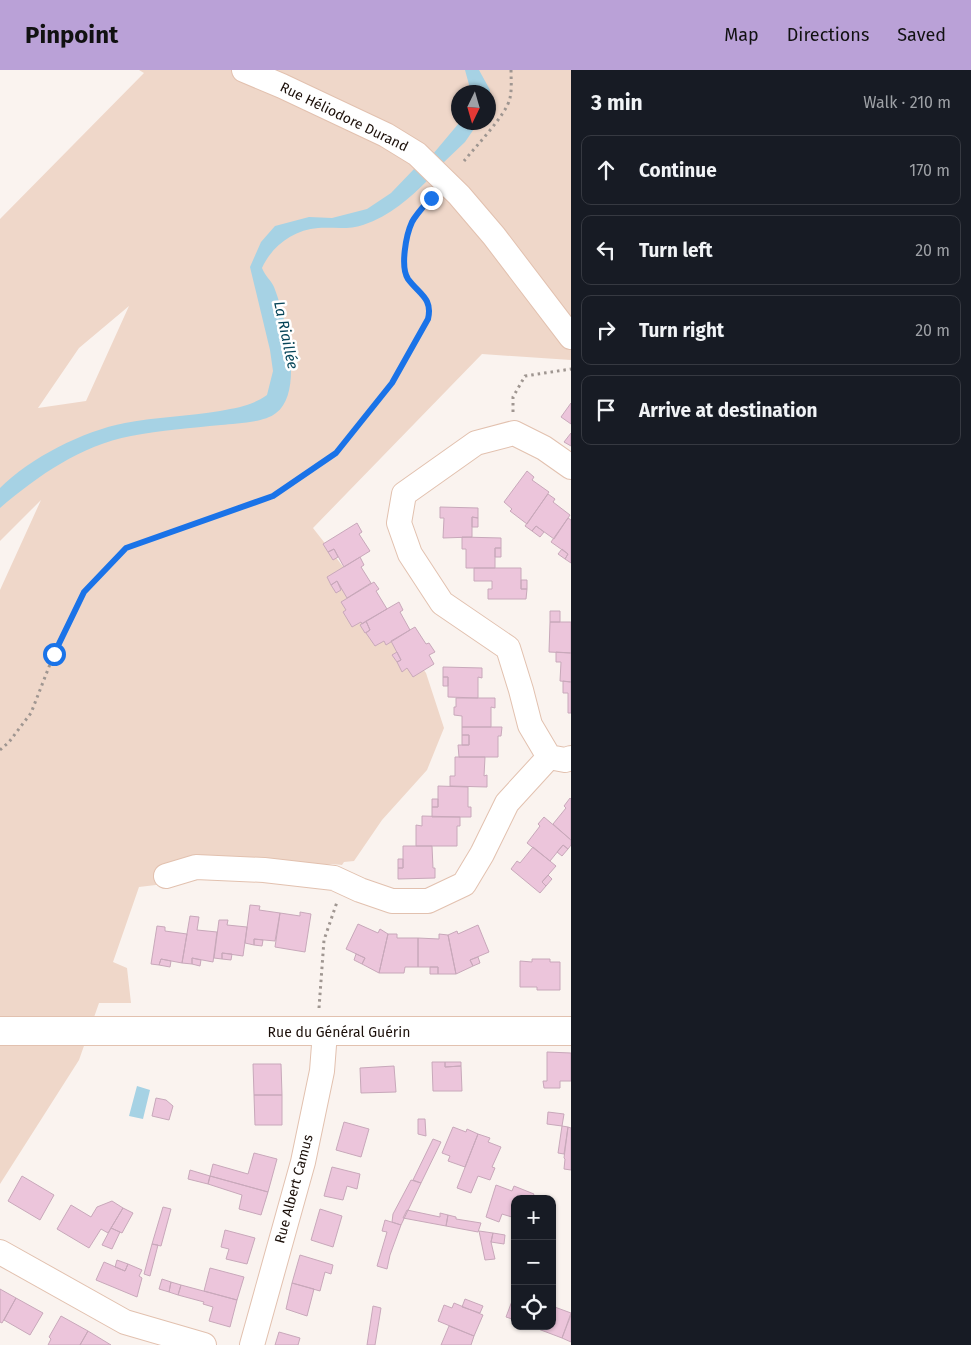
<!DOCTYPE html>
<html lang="en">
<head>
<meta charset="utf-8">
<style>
	:root { --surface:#171b24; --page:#20242c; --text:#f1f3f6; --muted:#9ea1a6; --line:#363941; --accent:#baa1d7 }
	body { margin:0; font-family:"Fira Sans",sans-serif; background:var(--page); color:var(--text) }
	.controls { position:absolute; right:15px; bottom:15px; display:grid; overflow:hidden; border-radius:10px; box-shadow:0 1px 4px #0004 }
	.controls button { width:45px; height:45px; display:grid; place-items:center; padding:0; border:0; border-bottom:1px solid var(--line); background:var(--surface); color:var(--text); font:25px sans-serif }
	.compass { position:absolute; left:451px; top:15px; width:45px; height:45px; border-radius:50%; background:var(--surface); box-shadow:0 1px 4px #0004; rotate:185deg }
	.stop { position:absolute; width:15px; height:15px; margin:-11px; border:4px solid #1a73e8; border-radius:50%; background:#fff }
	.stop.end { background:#1a73e8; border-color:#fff; box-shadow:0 1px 5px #0008 }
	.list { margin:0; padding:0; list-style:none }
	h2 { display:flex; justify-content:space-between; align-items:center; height:65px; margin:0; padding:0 20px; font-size:21px }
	h2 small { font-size:16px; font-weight:400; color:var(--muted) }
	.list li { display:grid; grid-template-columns:32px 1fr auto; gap:15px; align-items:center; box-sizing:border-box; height:70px; margin:0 10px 10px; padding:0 10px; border:1px solid var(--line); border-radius:10px }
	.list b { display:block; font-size:19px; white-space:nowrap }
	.list em { font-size:16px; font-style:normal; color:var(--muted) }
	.icon { flex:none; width:28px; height:28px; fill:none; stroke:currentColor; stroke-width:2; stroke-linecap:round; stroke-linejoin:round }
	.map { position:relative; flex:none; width:571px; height:1275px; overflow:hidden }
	header { display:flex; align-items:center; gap:30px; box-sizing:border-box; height:70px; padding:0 25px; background:var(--accent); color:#111 }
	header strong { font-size:24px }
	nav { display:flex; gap:28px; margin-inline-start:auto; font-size:18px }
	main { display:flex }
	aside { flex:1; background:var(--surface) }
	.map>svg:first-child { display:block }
	.green { fill:#efd7c9; fill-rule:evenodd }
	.water { fill:#a6d2e4 }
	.building { fill:#ecc5db; stroke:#c8a8ba }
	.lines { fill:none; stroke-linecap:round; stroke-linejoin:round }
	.minor-casing { stroke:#e2c1af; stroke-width:26 }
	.major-casing { stroke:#e2c1af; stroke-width:30 }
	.path { stroke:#9f9691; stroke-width:3; stroke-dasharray:2.5 4; stroke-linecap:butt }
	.minor { stroke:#fff; stroke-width:24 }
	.major { stroke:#fff; stroke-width:28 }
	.route { stroke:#1a73e8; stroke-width:6 }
	.labels { text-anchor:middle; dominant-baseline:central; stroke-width:5; stroke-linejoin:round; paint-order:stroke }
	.street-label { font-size:14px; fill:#1b0f09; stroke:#fff }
	.water-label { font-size:15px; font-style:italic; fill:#054458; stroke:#fff }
</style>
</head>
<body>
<header>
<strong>Pinpoint</strong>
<nav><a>Map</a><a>Directions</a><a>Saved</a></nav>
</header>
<main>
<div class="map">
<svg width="571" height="1275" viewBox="0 0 571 1275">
	<rect width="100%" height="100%" fill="#faf3ef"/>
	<path class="green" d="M139 0H571V290L482 284 313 458 426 603 444 658 427 700 382 750 354 791 344 792 342 795 332 794 139 817 113 892 127 898 131 933H99L79 990 0 1114V520L41 430 0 471V149L144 3ZM458 22H488V52H458ZM129 236 86 331 38 338 79 278Z"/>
	<path class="water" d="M465 0H479L490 20 489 36 488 22H471Z
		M459 53H478L465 72 443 93 433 84Z
		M416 97 429 109C410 128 390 146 363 155 349 160 333 157 318 158 293 160 272 176 262 198 265 206 271 210 274 217 285 245 305 322 276 343 264 353 236 353 221 355 191 358 161 360 131 366 80 376 39 405 0 438V418C30 388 83 361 125 353 156 347 189 346 220 341 239 337 251 336 267 325L273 301 270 280 250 197 261 172 275 156 309 147 332 148 367 139 391 123Z
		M137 1016 150 1020 143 1049 129 1046Z"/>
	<path class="building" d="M571 333V354L561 347Z
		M571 363V376L564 372Z
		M527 401 534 407 532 410 549 422 527 454 510 441 512 439 504 432Z
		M548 424 555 429 553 432 570 445 554 469 536 456 532 461 525 456Z
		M440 437 478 438V448L472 447V467L443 468 444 448H440Z
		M472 447 478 448V457H472Z
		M568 448 571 450V493L565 489 568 484 551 472Z
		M357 453 362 462 359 464 370 481 344 497 334 479 328 482 323 474Z
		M536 456 544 462 540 467 532 461Z
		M462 467 501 468V478H495V498H466V479H462Z
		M495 478H501V487H495Z
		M334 479 338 487 333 490 328 482Z
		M562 479 568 484 565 489 558 484Z
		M360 487 364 495 361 497 371 513 347 528 337 511 331 515 327 507Z
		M474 498H521V519H527L526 529H488V519H492V511H474Z
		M521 510H527V519H521Z
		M337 511 341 520 336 523 331 515Z
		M374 512 379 519 376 521 387 539 362 554 361 552 352 557 343 542 346 540 341 532Z
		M399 532 403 540 400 542 410 560 386 575 384 571 375 576 366 563 370 560 366 551Z
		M550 541H560V552H550Z
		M366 551 370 560 365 563 360 555Z
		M550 552H571V583L549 582Z
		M415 557 426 574 429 573 435 582 429 585 434 594 413 607 407 598 402 602 397 592 401 590 391 571Z
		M397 582 401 590 397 592 392 585Z
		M556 582 571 583V612L560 611 561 592H556Z
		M443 597 482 598V608L478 607V628L448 627V607H443Z
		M443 607H448V616H443Z
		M563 611 571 612V643H568V623H563Z
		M456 628H495V638L491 637V657H462V646L454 645V637H456Z
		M462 657H502L501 666H498V687H459L458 675H469V665H462Z
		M462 665H469V675H462Z
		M455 687H485L484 706 487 705V717L450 716V706H455Z
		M438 716 468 717V737H471V747H432V737H438Z
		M570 728 571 729V770L553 754 566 738 564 736Z
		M432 729H438V737H432Z
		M422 746 460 747V756H457V776H416V755L422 756Z
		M544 747 571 770V775L568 779 563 775 550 791 527 773 540 756 538 754Z
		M563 775 568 779 562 786 557 782Z
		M403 776H432L433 798H435V808L398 809V798H403Z
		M533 777 556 796 542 812 546 816 540 823 511 799 517 791 520 793Z
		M398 789H403V798H398Z
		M548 805 552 809 546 816 542 812Z
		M250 835 260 836 259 840 280 843 275 871 254 869V875L245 873Z
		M300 842 311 844 305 882 275 877 280 843 300 846Z
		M190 846 199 847 197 860 217 862 213 892 192 888V894L182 893Z
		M219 850H228L227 855 247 857 243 886 222 883V889L214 888Z
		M358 854 378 863 380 859 388 864 379 903 362 894 365 888 346 879Z
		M478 855 489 882 470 890 473 896 456 904 448 865 457 861 458 864Z
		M157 856 165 857V861L187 864 182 893 161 889 159 895 151 894Z
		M388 864H397V868H418V897H405L404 903H379Z
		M439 864 448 865 456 904H438V897H418V868L439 869Z
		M254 869 263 870 262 876 254 875Z
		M222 883 232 884 231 890 222 889Z
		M356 884 365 888 362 894 354 890Z
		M478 887 480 893 473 896 470 890Z
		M192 888 201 890 200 896 192 894Z
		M161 889 171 891 170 897 159 895Z
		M532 889H550V892H560V920H537V917H520V891L532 892Z
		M430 897H438V904H430Z
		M547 982 571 983V1011H560V1018H544L543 1011H547Z
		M432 992H445V997L461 996 462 1021H433Z
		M445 992H461V996L445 997Z
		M253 994H281L282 1025H254Z
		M394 996 396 1022 361 1023 360 998Z
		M254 1025H282V1055H255Z
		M156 1028 166 1030 173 1036 169 1050 152 1046Z
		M548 1042 564 1044 562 1056 547 1054Z
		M418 1049H425L426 1066 418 1064Z
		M344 1052 369 1059 361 1087 336 1080Z
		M562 1056 568 1057 564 1084 558 1083Z
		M453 1057 466 1062 467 1059 478 1064 465 1097 448 1091 450 1086 442 1083Z
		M568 1057 571 1058V1100L564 1099 565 1089 564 1088Z
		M478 1064 490 1068 488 1072 501 1077 492 1097 495 1098 490 1110 478 1106 471 1123 457 1118Z
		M433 1069 441 1072 421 1113 413 1110Z
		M254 1083 277 1089 268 1122 210 1106 213 1094 248 1104Z
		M332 1097 360 1104 357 1119 347 1116 343 1130 324 1126Z
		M190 1100 210 1106 208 1114 188 1109Z
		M22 1106 54 1125 40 1150 8 1131Z
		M210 1106 268 1122 261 1145 239 1139 242 1125 208 1114Z
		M411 1110 421 1113 401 1155 392 1152 393 1144Z
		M496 1115 512 1121 514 1116 534 1124 533 1126 542 1129H515V1148L502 1144 499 1152 486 1147Z
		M112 1131 123 1138 108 1163 101 1159 89 1178 57 1159 71 1135 91 1147 97 1137Z
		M163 1137 171 1139 161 1176 152 1174Z
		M123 1138 133 1143 122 1163 111 1158Z
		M320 1139 342 1146 333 1177 311 1170Z
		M407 1140 440 1147V1143L448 1145 446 1156 403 1148Z
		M448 1145 456 1147V1149L481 1153 478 1162 446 1156Z
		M385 1150 401 1155 390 1185 387 1199 377 1196 387 1162 382 1161Z
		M111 1158 120 1162 112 1179 102 1175Z
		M225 1160 255 1168 247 1194 226 1189 229 1179 221 1177Z
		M479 1161 493 1163 491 1172 495 1189 485 1190Z
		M493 1163 505 1165 504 1174 491 1172Z
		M152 1174 158 1175 150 1206 144 1204Z
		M300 1185 333 1195 331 1204 325 1202 320 1221 292 1213Z
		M117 1190 128 1194 125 1201 115 1197Z
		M104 1192 125 1201 128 1194 142 1200 139 1206 142 1208 137 1227 96 1210Z
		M210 1198 244 1207 237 1230 204 1221Z
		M162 1209 171 1212 169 1222 159 1219Z
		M171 1212 181 1215 178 1225 169 1222Z
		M292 1213 314 1219 307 1246 286 1239Z
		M181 1215 237 1230 230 1257 209 1251 213 1237 203 1234 204 1232 178 1225Z
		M0 1219 16 1228 2 1253 0 1252Z
		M515 1223V1250L506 1247Z
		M16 1228 43 1243 30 1265 4 1250Z
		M465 1229 483 1236 480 1243 462 1237Z
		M454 1233 483 1245 474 1266 438 1251 444 1235 452 1238Z
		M373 1236 381 1238 375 1275H367Z
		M552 1236 571 1243 562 1268 533 1257 552 1256Z
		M571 1245V1272L562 1268Z
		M61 1246 88 1261 80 1275H48L51 1269 49 1267Z
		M449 1256 474 1266 471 1275H441Z
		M88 1261 111 1275H80Z
		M279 1262 300 1268 298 1275H275Z"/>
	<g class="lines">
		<g class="minor-casing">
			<path id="minor" d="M244 0 282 16 386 65 417 84 459 125 494 166 571 267
				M571 397 544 378 514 363 476 373 404 424 399 453 410 484 442 533 508 578 521 620 530 655 549 687 565 690 571 688
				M166 806 196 797 264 800 334 808 360 820 392 831H428L464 814 482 784 507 733 549 687
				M0 1182 125 1252 204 1275
				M252 1275 303 1092 322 1001 325 962"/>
		</g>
		<g class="major-casing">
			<path id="major" d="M0 961H571"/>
		</g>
		<path class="path" d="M464 91C475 77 507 44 510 28 512 19 511 9 511 0
			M513 342V327L525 306 571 299
			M0 680 9 672 31 643 54 584 84 522 126 478 273 426 336 383 392 313 423 260 430 241 428 233 408 209 405 203 404 194 408 162 413 151 431 128
			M319 938 324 870 337 832"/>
		<use href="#minor" class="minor"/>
		<use href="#major" class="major"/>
	</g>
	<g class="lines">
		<path class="route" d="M54 584 84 522 126 478 273 426 336 383 392 313 428 249C433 228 419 224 408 209 400 197 406 165 412 152 417 143 425 135 431 128"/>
	</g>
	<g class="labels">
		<g class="street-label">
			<text transform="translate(344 47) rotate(26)">Rue Héliodore Durand</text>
			<text x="339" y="962">Rue du Général Guérin</text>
			<text transform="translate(294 1119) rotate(-75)">Rue Albert Camus</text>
		</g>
		<g class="water-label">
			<text transform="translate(286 265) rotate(78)">La Riaillée</text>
		</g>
	</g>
</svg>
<div class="controls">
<button>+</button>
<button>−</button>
<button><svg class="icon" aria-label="locate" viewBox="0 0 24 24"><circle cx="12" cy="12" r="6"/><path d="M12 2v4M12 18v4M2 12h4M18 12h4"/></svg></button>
</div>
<svg class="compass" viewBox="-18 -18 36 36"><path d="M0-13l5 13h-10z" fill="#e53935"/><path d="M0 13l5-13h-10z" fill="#9ea1a6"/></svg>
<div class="stop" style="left:54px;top:584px"></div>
<div class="stop end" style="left:431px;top:128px"></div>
</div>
<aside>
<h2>3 min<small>Walk · 210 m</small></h2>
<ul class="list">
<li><svg class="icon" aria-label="ahead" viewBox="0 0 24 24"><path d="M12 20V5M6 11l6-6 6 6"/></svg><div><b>Continue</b></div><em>170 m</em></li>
<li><svg class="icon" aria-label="left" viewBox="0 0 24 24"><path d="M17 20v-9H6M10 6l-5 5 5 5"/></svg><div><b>Turn left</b></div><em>20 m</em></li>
<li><svg class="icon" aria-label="right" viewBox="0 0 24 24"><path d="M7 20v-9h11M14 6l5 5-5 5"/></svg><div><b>Turn right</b></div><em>20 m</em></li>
<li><svg class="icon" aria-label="arrive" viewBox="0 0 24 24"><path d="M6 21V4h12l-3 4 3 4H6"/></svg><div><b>Arrive at destination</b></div></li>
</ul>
</aside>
</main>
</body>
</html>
